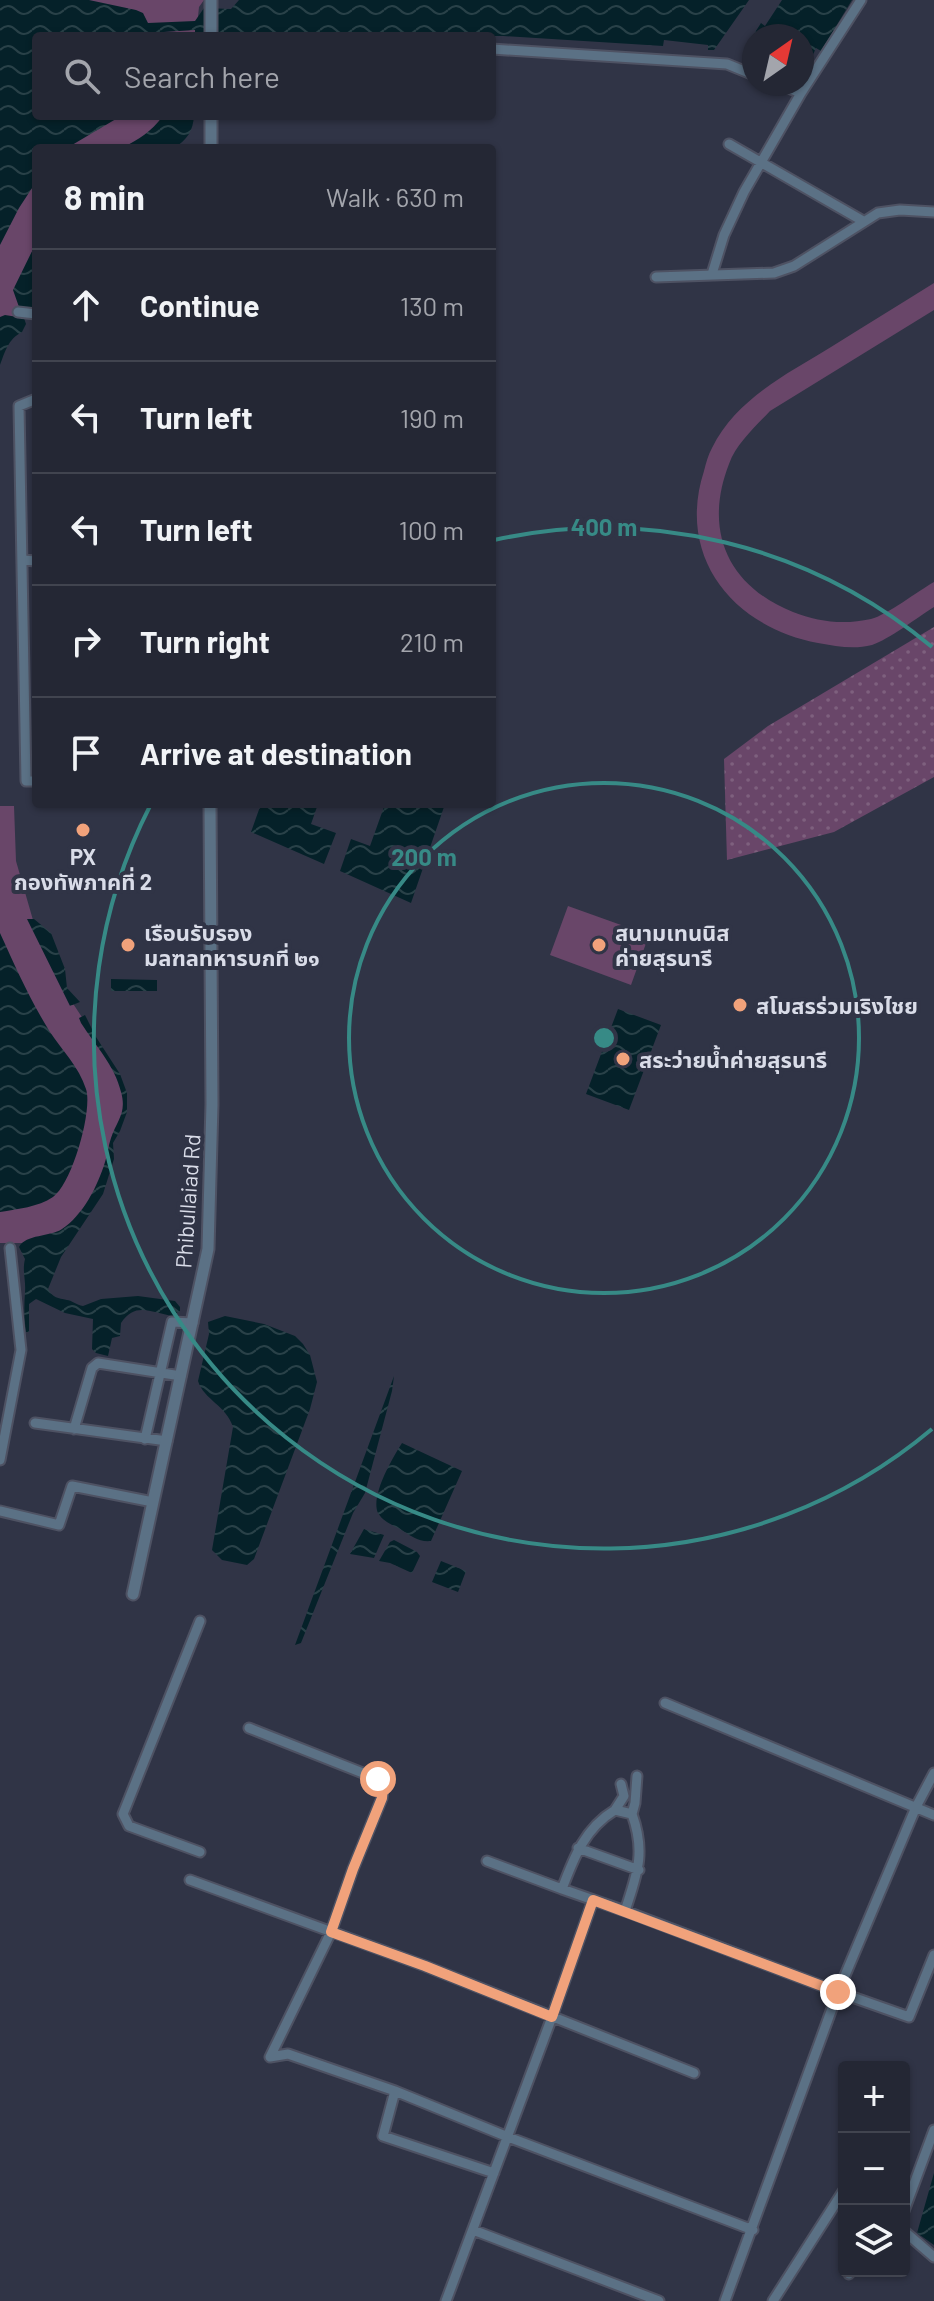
<!DOCTYPE html>
<html lang="en">
<head>
<meta charset="utf-8">
<style>
	:root { --surface:#242734; --page:#303340; --text:#f1f3f6; --muted:#a3a5ac; --line:#41444f }
	body { margin:0; font-family:Barlow,"Noto Sans Thai",sans-serif; background:var(--page); color:var(--text) }
	.controls { position:absolute; right:24px; bottom:24px; display:grid; overflow:hidden; border-radius:8px; box-shadow:0 2px 6px #0004 }
	.controls button { width:72px; height:72px; display:grid; place-items:center; padding:0; border:0; border-bottom:2px solid var(--line); background:var(--surface); color:var(--text); font:40px sans-serif }
	.compass { position:absolute; left:742px; top:24px; width:72px; height:72px; border-radius:50%; background:var(--surface); box-shadow:0 2px 6px #0004; rotate:34deg }
	.stop { position:absolute; width:24px; height:24px; margin:-18px; border:6px solid #f1a27b; border-radius:50%; background:#fff }
	.stop.end { background:#f1a27b; border-color:#fff; box-shadow:0 2px 8px #0008 }
	.list { margin:0; padding:0; list-style:none }
	h2 { display:flex; justify-content:space-between; align-items:center; height:104px; margin:0; padding:0 32px; font-size:34px }
	h2 small { font-size:26px; font-weight:400; color:var(--muted) }
	.list li { display:grid; grid-template-columns:52px 1fr auto; gap:24px; align-items:center; box-sizing:border-box; height:112px; padding:0 32px; border-top:2px solid var(--line) }
	.list b { display:block; font-size:30px; white-space:nowrap }
	.list em { font-size:26px; font-style:normal; color:var(--muted) }
	.icon { flex:none; width:44px; height:44px; fill:none; stroke:currentColor; stroke-width:2; stroke-linecap:round; stroke-linejoin:round }
	.map { position:relative; flex:none; width:934px; height:2301px; overflow:hidden }
	.search { position:absolute; background:var(--surface); box-shadow:0 2px 6px #0004; left:32px; top:32px; width:464px; height:88px; display:flex; align-items:center; gap:20px; box-sizing:border-box; padding:0 28px; border-radius:8px; color:var(--muted); font-size:30px }
	.panel { position:absolute; background:var(--surface); box-shadow:0 2px 6px #0004; left:32px; top:144px; width:464px; height:664px; border-radius:8px }
	.map>svg:first-child { display:block }
	.grass { fill:url(#grass-dots) }
	.park { fill:#694669 }
	.water { fill:url(#water-waves) }
	.lines { fill:none; stroke-linecap:round; stroke-linejoin:round }
	.minor-casing { stroke:#4e5263; stroke-width:13 }
	.tertiary-casing { stroke:#4e5263; stroke-width:15 }
	.minor { stroke:#5b7185; stroke-width:9 }
	.tertiary { stroke:#5b7185; stroke-width:11 }
	.route { stroke:#f1a27b; stroke-width:10 }
	.ring { fill:none; stroke:#378a86; stroke-width:4 }
	.poi-dot { fill:#f1a27b; stroke:#303446; stroke-width:3 }
	.labels { text-anchor:middle; dominant-baseline:central; stroke-width:8; stroke-linejoin:round; paint-order:stroke }
	.poi-label { font-size:22px; font-weight:bold; fill:#d9dce8; stroke:#303446; text-anchor:start }
	.street-label { font-size:22px; fill:#d9dce8; stroke:#303446 }
	.centre { fill:#378a86; stroke:#303446; stroke-width:4 }
	.ring-label { font-size:24px; text-anchor:middle; font-weight:bold; fill:#378a86; stroke:#303446; stroke-width:8; stroke-linejoin:round; paint-order:stroke }
</style>
</head>
<body>
<div class="map">
<svg width="934" height="2301" viewBox="0 0 934 2301">
	<defs>
		<pattern id="grass-dots" width="8" height="8" patternUnits="userSpaceOnUse" patternTransform="scale(2)"><rect width="8" height="8" fill="#694669"/><path d="M2 2h.1M6 6h.1" fill="none" stroke="#7e607e" stroke-width="1.8" stroke-linecap="round"/></pattern>
		<pattern id="water-waves" width="16" height="10" patternUnits="userSpaceOnUse" patternTransform="scale(2)"><rect width="16" height="10" fill="#052129"/><path d="M0 5q4-4 8 0t8 0" fill="none" stroke="#294148"/></pattern>
	</defs>
	<rect width="100%" height="100%" fill="#303446"/>
	<path class="grass" d="M934 627V777L834 832 727 860 724 759 768 726Z"/>
	<path class="park" d="M0 0H204L199 7 196 36H36V116H166L159 127 132 148H36V250L17 319 0 324Z
		M934 283V310L770 411C755 427 736 444 729 464 703 531 728 586 793 612 818 622 844 625 871 619 887 615 918 591 934 582V607C918 617 888 640 872 645 853 650 836 646 818 643 733 627 676 557 704 471 706 463 708 455 712 448 736 399 787 374 831 347 865 326 900 304 934 283Z
		M0 806H14L16 861 35 927 72 1002 112 1063 122 1085 125 1107 123 1118 112 1142 100 1188 62 1233 28 1243H0Z
		M568 906 649 935 631 985 550 955Z"/>
	<path class="water" d="M0 0H89L136 10 143 13 148 23 195 21 204 8 231 9 239 0H749L714 50H708V45L664 40 663 46 503 36H195V30L148 33 147 36H36V116H121L67 148H36V182L19 208 0 245Z
		M782 0H852L821 51 816 48 802 79V36L754 34 761 23 765 26Z
		M163 116H194C193 131 187 140 174 148H122C139 139 151 132 163 116Z
		M36 243V303L33 309 19 307 13 290Z
		M5 315 24 318 26 324 22 332C8 339 5 352 0 365V317Z
		M261 804H318L311 824 336 833 324 864 251 832Z
		M385 804H445L411 903 340 871 351 839 370 846Z
		M27 919H34L51 933 65 969 67 988 80 1002 70 1006Z
		M0 933C15 966 30 1000 50 1032 62 1050 79 1067 86 1089 93 1110 72 1184 53 1197 38 1207 18 1209 0 1212Z
		M111 979 157 980V991H111Z
		M618 1009 661 1025 629 1110 586 1094Z
		M85 1015 96 1037 120 1074 127 1093V1112L120 1131 113 1143 114 1159 103 1194 61 1257 48 1289C53 1298 58 1298 67 1300 71 1300 77 1305 83 1306L101 1299 138 1296 175 1301 180 1307V1311L173 1316C151 1313 136 1301 121 1323L120 1336 112 1338 108 1356 96 1353 92 1349 93 1319 65 1313 36 1299 29 1304V1332H26C24 1318 24 1306 25 1292 26 1280 22 1271 25 1259L19 1247C26 1234 50 1237 62 1229 83 1216 98 1185 105 1162 108 1154 108 1146 111 1138 117 1120 127 1113 121 1092 115 1066 95 1045 81 1023L79 1018Z
		M225 1316 264 1324 295 1336 303 1344 310 1355 317 1382 310 1409 254 1559 247 1565 222 1560 212 1550 233 1427C226 1405 204 1400 198 1381L209 1334 208 1322Z
		M394 1376 392 1391 365 1493 353 1513 301 1643 295 1645Z
		M402 1443 462 1471 431 1541C418 1542 413 1537 403 1531 394 1525 384 1523 378 1513 370 1496 393 1457 402 1443Z
		M364 1529 384 1535 374 1558 350 1554Z
		M394 1540 417 1552 420 1556 412 1573 390 1563 379 1561 390 1542Z
		M441 1561 466 1571 458 1592 432 1582Z
		M934 2173V2245L917 2233Z"/>
	<g class="lines">
		<g class="minor-casing">
			<path id="minor" d="M492 49 727 64 754 75
				M778 84 801 93
				M729 144 863 221
				M712 274 724 235 744 192 801 93 861 0
				M656 277 774 273 794 266 878 213 900 210 934 212
				M18 312 36 314
				M36 399 19 406 26 781H36
				M23 560 36 561
				M35 1423 167 1441
				M74 1429 92 1368 98 1363 181 1376
				M145 1439 172 1322 193 1323
				M0 1460 21 1350 10 1248
				M0 1511 59 1525 72 1486 153 1502
				M665 1703 934 1815
				M249 1728 378 1779 383 1788 382 1798 353 1869 331 1932 270 2057
				M615 1810 624 1796 621 1784
				M632 1814 635 1803 637 1776
				M578 1848 639 1870
				M200 1852 129 1826 123 1814 200 1621
				M487 1861 562 1889
				M190 1880 425 1966 694 2073
				M625 1911 562 1889C574 1857 585 1828 615 1810L632 1814C646 1853 637 1874 625 1911L838 1992 916 1807 934 1773
				M270 2057 288 2054 395 2091 383 2136 494 2173
				M395 2091 508 2137 753 2230
				M904 2211 934 2130
				M473 2230 659 2301
				M904 2231 934 2257
				M849 2274 851 2271
				M446 2301 552 2017 593 1900
				M725 2301 838 1992 909 2017 934 1955
				M773 2301 844 2190"/>
		</g>
		<g class="tertiary-casing">
			<path id="tertiary" d="M211 36V0
				M211 116V148
				M133 1594 208 1249 212 1104 210 804"/>
		</g>
		<use href="#minor" class="minor"/>
		<use href="#tertiary" class="tertiary"/>
	</g>
	<g class="lines">
		<path class="route" d="M378 1779 383 1788 382 1798 353 1869 331 1932 425 1966 552 2017 593 1900 838 1992"/>
	</g>
	<g class="ring">
		<circle cx="604" cy="1038" r="255"/>
		<path d="M932 1429A510 510 0 0 1 150 806M494 540A510 510 0 0 1 932 647"/>
	</g>
	<g class="poi-dot">
		<circle cx="83" cy="830" r="8"/>
		<circle cx="128" cy="945" r="8"/>
		<circle cx="599" cy="945" r="8"/>
		<circle cx="740" cy="1005" r="8"/>
		<circle cx="623" cy="1059" r="8"/>
	</g>
	<g class="labels">
		<g class="poi-label">
			<text x="83" y="856" text-anchor="middle">PX<tspan x="83" dy="25">กองทัพภาคที่ 2</tspan></text>
			<text x="144" y="932">เรือนรับรอง<tspan x="144" dy="25">มลฑลทหารบกที่ ๒๑</tspan></text>
			<text x="615" y="932">สนามเทนนิส<tspan x="615" dy="25">ค่ายสุรนารี</tspan></text>
			<text x="756" y="1005">สโมสรร่วมเริงไชย</text>
			<text x="639" y="1059">สระว่ายนํ้าค่ายสุรนารี</text>
		</g>
		<g class="street-label">
			<text transform="translate(187 1201) rotate(-86)">Phibullaiad Rd</text>
		</g>
	</g>
	<circle cx="604" cy="1038" r="12" class="centre"/>
	<g class="ring-label">
		<text x="604" y="536">400 m</text>
		<text x="424" y="866">200 m</text>
	</g>
</svg>
<div class="controls">
<button>+</button>
<button>−</button>
<button><svg class="icon" aria-label="layers" viewBox="0 0 24 24"><path d="M12 4l9 5-9 5-9-5zM3 14l9 5 9-5"/></svg></button>
</div>
<svg class="compass" viewBox="-18 -18 36 36"><path d="M0-13l5 13h-10z" fill="#e53935"/><path d="M0 13l5-13h-10z" fill="#a3a5ac"/></svg>
<div class="stop" style="left:378px;top:1779px"></div>
<div class="stop end" style="left:838px;top:1992px"></div>
<div class="search"><svg class="icon" aria-label="search" viewBox="0 0 24 24"><circle cx="10" cy="10" r="6"/><path d="M15 15l6 6"/></svg>Search here</div>
<section class="panel">
<h2>8 min<small>Walk · 630 m</small></h2>
<ul class="list">
<li><svg class="icon" aria-label="ahead" viewBox="0 0 24 24"><path d="M12 20V5M6 11l6-6 6 6"/></svg><div><b>Continue</b></div><em>130 m</em></li>
<li><svg class="icon" aria-label="left" viewBox="0 0 24 24"><path d="M17 20v-9H6M10 6l-5 5 5 5"/></svg><div><b>Turn left</b></div><em>190 m</em></li>
<li><svg class="icon" aria-label="left" viewBox="0 0 24 24"><path d="M17 20v-9H6M10 6l-5 5 5 5"/></svg><div><b>Turn left</b></div><em>100 m</em></li>
<li><svg class="icon" aria-label="right" viewBox="0 0 24 24"><path d="M7 20v-9h11M14 6l5 5-5 5"/></svg><div><b>Turn right</b></div><em>210 m</em></li>
<li><svg class="icon" aria-label="arrive" viewBox="0 0 24 24"><path d="M6 21V4h12l-3 4 3 4H6"/></svg><div><b>Arrive at destination</b></div></li>
</ul>
</section>
</div>
</body>
</html>
